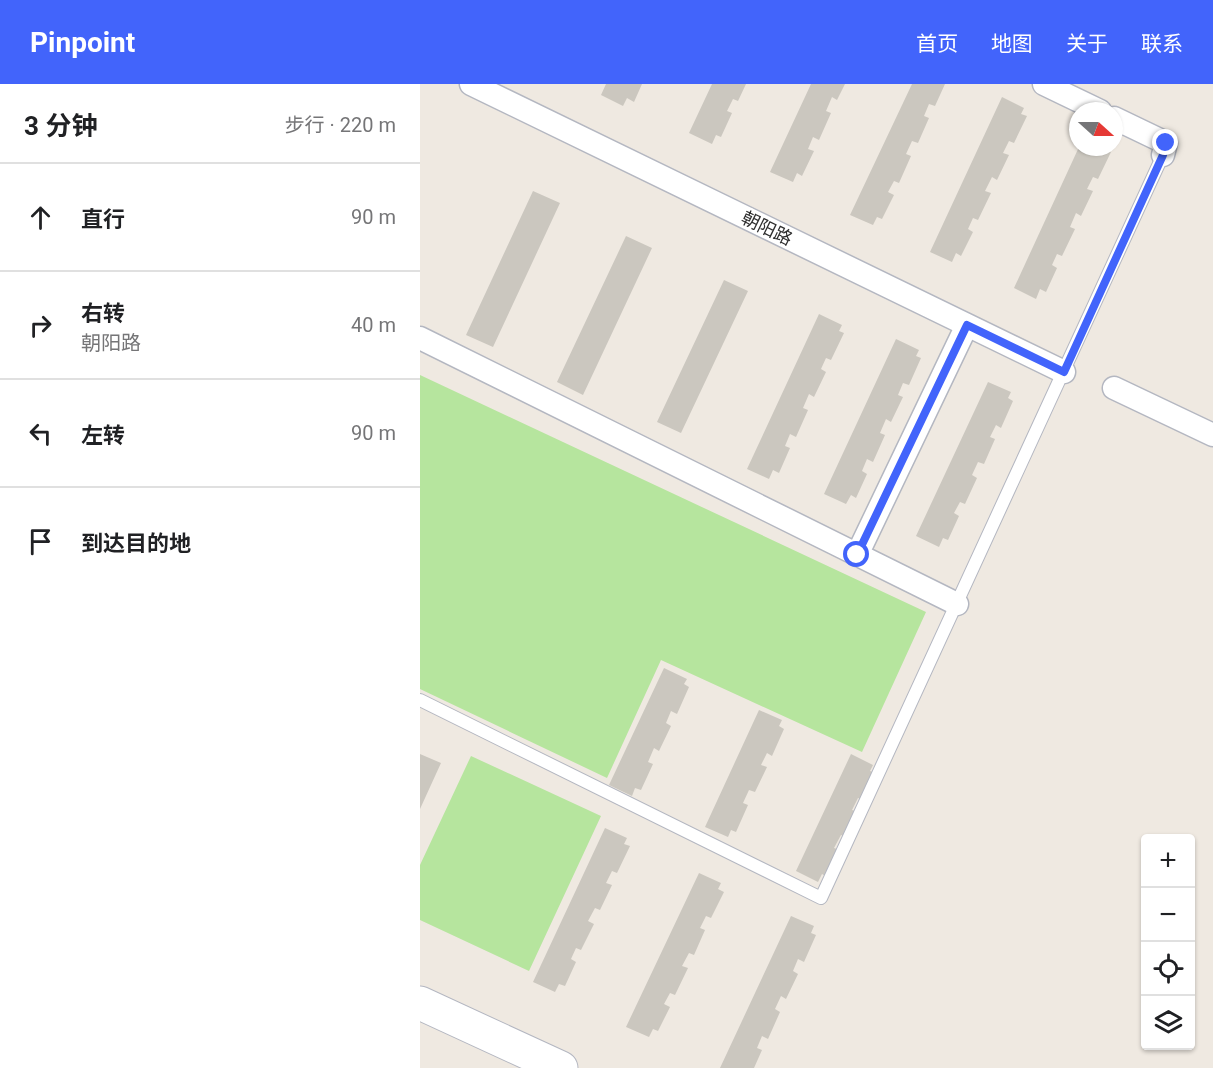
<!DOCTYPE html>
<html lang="zh">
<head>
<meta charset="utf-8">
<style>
	:root { --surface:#fff; --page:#f6f6f6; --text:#202124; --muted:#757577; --line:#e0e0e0; --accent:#4264fb }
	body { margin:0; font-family:Roboto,"Noto Sans SC",sans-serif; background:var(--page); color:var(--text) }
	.controls { position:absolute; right:18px; bottom:18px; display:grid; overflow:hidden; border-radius:6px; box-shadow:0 2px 4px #0004 }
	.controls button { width:54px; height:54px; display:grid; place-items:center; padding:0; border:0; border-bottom:2px solid var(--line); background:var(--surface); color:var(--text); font:30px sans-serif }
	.compass { position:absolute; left:649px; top:18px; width:54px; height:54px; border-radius:50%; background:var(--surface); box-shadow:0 2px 4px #0004; rotate:111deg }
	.stop { position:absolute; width:18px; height:18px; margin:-14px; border:4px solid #4264fb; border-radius:50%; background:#fff }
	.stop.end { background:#4264fb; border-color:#fff; box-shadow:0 2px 6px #0008 }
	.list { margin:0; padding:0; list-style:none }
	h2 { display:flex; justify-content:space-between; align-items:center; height:78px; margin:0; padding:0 24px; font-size:26px }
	h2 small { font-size:20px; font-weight:400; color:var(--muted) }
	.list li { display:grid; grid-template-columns:39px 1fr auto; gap:18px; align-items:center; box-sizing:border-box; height:108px; padding:0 24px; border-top:2px solid var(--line) }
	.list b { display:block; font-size:22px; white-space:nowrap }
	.list p { margin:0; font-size:20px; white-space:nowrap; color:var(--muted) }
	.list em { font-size:20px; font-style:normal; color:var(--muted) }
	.icon { flex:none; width:33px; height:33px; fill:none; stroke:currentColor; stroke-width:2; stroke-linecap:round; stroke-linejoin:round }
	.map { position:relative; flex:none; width:793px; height:984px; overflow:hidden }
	header { display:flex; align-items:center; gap:36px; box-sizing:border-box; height:84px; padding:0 30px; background:var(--accent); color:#fff }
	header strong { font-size:28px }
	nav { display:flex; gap:33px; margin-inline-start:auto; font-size:21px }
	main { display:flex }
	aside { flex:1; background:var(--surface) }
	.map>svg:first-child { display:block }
	.green { fill:#b6e59e }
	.building { fill:#cbc7bf }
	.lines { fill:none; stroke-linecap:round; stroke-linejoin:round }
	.lane-casing { stroke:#b4b7c1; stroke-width:14 }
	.street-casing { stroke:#b4b7c1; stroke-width:25 }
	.secondary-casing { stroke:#b4b7c1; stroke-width:35 }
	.lane { stroke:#fff; stroke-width:12 }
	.street { stroke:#fff; stroke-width:22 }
	.secondary { stroke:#fff; stroke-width:33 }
	.route { stroke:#4264fb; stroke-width:8 }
	.labels { text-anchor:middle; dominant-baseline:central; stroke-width:4.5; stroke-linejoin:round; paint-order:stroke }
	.street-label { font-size:18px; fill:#2e2e2e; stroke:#fff }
</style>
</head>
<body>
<header>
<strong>Pinpoint</strong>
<nav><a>首页</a><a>地图</a><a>关于</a><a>联系</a></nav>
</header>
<main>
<aside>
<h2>3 分钟<small>步行 · 220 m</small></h2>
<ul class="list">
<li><svg class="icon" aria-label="ahead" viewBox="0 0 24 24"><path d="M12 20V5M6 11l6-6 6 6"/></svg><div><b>直行</b></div><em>90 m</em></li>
<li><svg class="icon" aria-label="right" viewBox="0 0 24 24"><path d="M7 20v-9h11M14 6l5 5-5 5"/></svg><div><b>右转</b><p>朝阳路</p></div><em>40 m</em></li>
<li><svg class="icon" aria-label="left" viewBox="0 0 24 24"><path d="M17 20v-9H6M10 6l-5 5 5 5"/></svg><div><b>左转</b></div><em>90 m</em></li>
<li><svg class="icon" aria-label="arrive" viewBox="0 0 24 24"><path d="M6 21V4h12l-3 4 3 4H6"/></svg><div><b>到达目的地</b></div></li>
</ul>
</aside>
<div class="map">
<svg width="793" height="984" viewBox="0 0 793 984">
	<rect width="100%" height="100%" fill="#efe9e1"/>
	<path class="green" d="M0 291 506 528 442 668 241 576 187 694 0 605Z
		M51 672 181 732 109 887 0 836V781Z"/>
	<path class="building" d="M186 0H222L214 18 207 14 203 22 181 11Z
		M292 0H326L318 17 313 15 307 27 312 29 301 53 296 51 292 60 269 49Z
		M391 0H425L417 16 412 13 406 27 411 29 399 56 393 53 388 65 394 67 382 92 377 89 373 98 350 88Z
		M492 0H525L515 22 509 20 504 32 509 34 498 59 492 57 486 70 491 72 479 99 474 97 468 108 474 111 462 135 457 133 453 141 430 131Z
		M582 13 604 24 601 30 607 32 594 59 589 57 583 69 589 71 577 96 572 93 565 107 571 109 558 136 553 134 548 145 553 148 541 172 536 169 532 178 510 168Z
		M659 63H687L686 66 691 68 678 95 673 93 667 105 673 107 661 132 656 129 650 143 655 145 642 172 637 170 632 181 637 184 626 208 620 205 616 215 594 204Z
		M113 107 140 119 73 263 46 251Z
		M206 152 232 164 163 311 137 298Z
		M304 196 328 207 261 349 237 338Z
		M399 230 422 241 419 247 424 249 411 276 406 274 401 285 406 288 394 313 389 310 383 324 388 326 376 353 370 350 365 362 370 364 359 389 353 386 349 395 327 385Z
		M476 255 499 266 496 272 501 274 489 301 483 299 478 311 483 313 471 338 466 335 460 349 465 351 453 378 447 375 442 387 447 390 436 414 431 411 426 420 404 410Z
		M568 298 591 308 588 314 593 317 581 344 576 341 570 353 575 355 564 380 558 378 552 391 557 394 545 420 540 418 534 429 539 432 528 456 523 454 519 463 496 452Z
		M244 584 267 595 264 600 269 603 257 630 251 627 246 639 251 642 239 667 234 664 228 678 233 680 221 706 215 704 212 712 189 701Z
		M339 626 362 636 359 642 364 645 352 672 347 669 341 681 347 683 335 708 329 706 323 719 328 721 316 748 311 746 308 753 285 743Z
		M0 670 21 679 0 725Z
		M431 670 453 681 450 687 456 689 443 716 438 714 432 726 438 728 426 753 421 751 414 764 420 766 407 793 402 790 398 798 376 787Z
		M185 744 207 754 204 760 210 762 197 789 192 787 186 799 192 801 180 826 175 824 168 837 174 840 161 866 156 864 151 875 156 878 145 902 139 900 135 908 113 898Z
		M279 789 301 799 298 805 304 808 291 834 286 832 280 844 285 846 274 871 269 869 262 882 268 884 255 911 250 909 244 920 250 923 238 947 233 945 229 953 206 943Z
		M371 832 394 842 391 849 396 851 384 878 378 875 373 887 378 890 366 915 361 912 355 925 360 928 348 955 342 952 337 964 342 966 334 984H300Z"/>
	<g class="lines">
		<g class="lane-casing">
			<path id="lane" d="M0 616 401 814 743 71"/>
		</g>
		<g class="street-casing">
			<path id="street" d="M51 0 644 288
				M624 0 680 27
				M694 34 746 59 743 71
				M0 254 537 520
				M694 304 793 351
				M437 471 547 241"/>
		</g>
		<g class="secondary-casing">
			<path id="secondary" d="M0 919 141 984"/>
		</g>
		<use href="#lane" class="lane"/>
		<use href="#street" class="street"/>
		<use href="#secondary" class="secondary"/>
	</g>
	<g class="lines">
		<path class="route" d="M437 471 547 241 644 288 743 71 746 59"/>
	</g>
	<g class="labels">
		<g class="street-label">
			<text transform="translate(347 144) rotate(26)">朝阳路</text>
		</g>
	</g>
</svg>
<div class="controls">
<button>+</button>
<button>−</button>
<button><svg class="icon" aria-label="locate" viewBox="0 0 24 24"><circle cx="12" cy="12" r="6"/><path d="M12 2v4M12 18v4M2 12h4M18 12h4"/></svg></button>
<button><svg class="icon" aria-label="layers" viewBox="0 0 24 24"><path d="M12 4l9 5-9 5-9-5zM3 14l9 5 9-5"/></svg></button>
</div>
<svg class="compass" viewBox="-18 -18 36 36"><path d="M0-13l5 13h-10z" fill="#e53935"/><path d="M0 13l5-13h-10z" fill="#757577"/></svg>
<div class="stop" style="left:437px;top:471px"></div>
<div class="stop end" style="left:746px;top:59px"></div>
</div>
</main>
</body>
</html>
